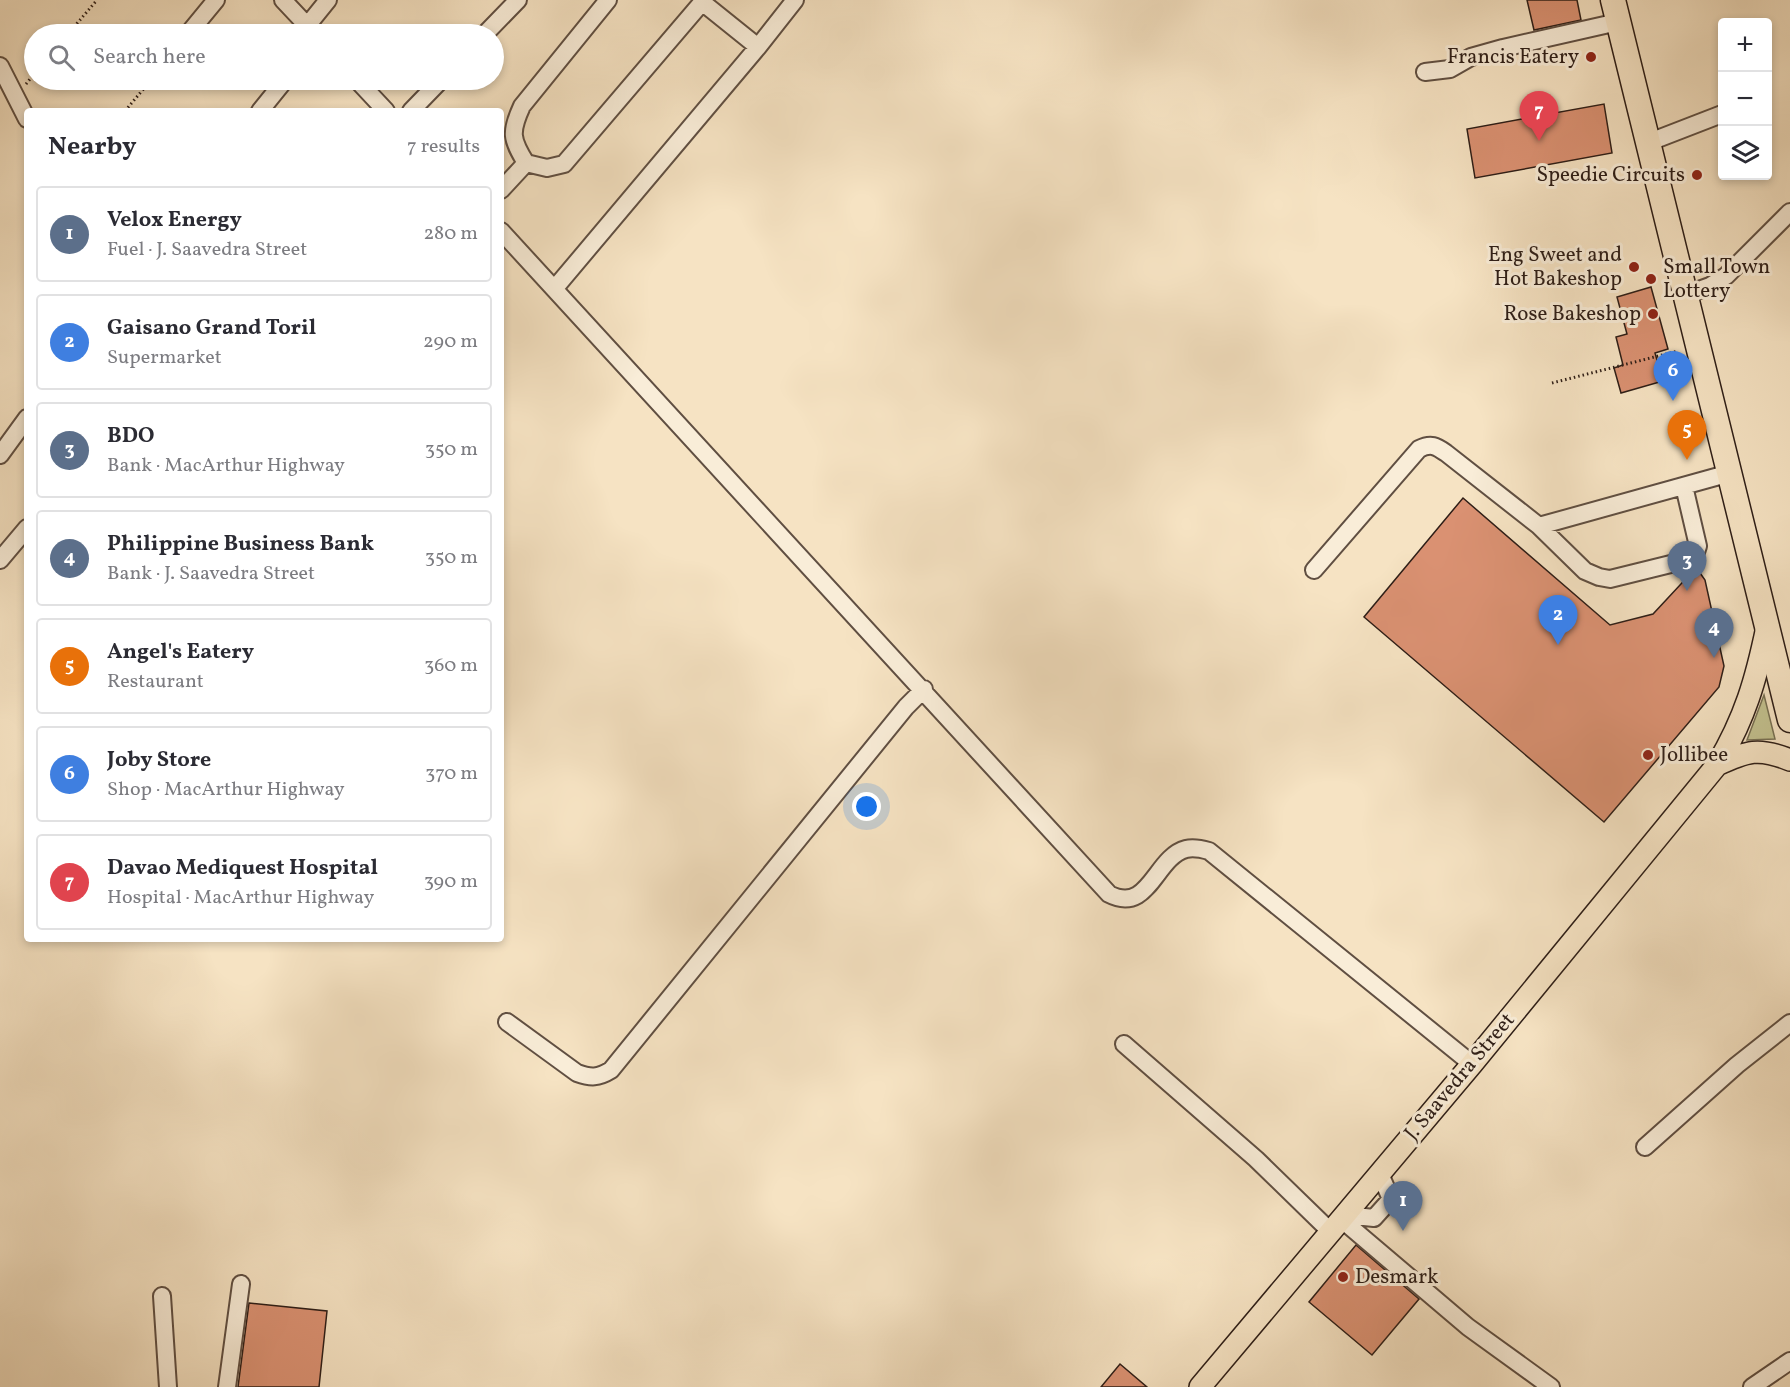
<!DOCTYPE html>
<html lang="en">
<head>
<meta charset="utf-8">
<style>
	:root { --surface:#fff; --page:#f2f2f3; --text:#2b2b33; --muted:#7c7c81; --line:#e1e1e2; --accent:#b45309 }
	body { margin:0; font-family:Vollkorn,serif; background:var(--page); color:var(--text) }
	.controls { position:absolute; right:18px; top:18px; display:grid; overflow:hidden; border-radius:6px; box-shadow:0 3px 9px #0003 }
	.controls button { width:54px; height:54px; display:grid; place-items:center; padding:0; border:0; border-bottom:2px solid var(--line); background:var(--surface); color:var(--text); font:30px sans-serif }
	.you { position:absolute; left:867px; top:807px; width:21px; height:21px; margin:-15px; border:4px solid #fff; border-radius:50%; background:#1a73e8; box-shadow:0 0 0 9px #1a73e833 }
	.badge { display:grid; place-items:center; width:39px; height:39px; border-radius:50%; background:var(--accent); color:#fff; font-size:20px; font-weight:700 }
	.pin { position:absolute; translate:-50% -50px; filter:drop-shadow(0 2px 3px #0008) }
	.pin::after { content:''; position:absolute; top:32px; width:21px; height:18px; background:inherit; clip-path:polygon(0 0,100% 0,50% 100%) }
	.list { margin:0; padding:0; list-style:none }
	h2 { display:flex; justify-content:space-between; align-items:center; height:78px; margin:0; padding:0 24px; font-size:26px }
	h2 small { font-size:20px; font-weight:400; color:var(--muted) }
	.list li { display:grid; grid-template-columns:39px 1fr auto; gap:18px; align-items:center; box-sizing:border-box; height:96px; margin:0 12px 12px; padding:0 12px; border:2px solid var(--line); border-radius:6px }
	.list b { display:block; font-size:22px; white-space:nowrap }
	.list p { margin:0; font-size:20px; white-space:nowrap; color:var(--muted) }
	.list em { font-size:20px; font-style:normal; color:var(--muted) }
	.icon { flex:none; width:33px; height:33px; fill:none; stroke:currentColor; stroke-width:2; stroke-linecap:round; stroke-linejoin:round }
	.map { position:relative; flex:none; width:1790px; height:1387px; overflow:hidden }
	.search { position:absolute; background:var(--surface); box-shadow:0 3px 9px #0003; left:24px; top:24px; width:480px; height:66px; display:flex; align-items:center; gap:15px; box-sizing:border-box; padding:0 21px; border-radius:33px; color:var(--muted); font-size:22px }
	.panel { position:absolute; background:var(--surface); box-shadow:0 3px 9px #0003; left:24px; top:108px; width:480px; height:834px; border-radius:6px }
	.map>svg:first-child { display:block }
	.green { fill:#c3c18f; stroke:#787053; stroke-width:1.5 }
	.building { fill:#da9172; stroke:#2e1e17; stroke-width:1.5 }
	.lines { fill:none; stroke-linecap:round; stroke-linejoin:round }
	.minor-casing { stroke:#604f42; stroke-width:20 }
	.major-casing { stroke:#2e1e17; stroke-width:24 }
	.highway-casing { stroke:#2e1e17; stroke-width:27 }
	.path { stroke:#2e1e17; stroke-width:3; stroke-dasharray:1.5 3; stroke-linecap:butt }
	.minor { stroke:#f9edd8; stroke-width:16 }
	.major { stroke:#f6e3c3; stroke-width:21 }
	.highway { stroke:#f6e3c3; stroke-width:24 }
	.poi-dot { fill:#8f2418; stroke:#f9edd8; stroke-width:2 }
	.labels { text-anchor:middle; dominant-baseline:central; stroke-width:6; stroke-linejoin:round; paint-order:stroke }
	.poi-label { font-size:21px; fill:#2e1e17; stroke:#f9edd8; text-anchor:end }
	.street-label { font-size:21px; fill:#2e1e17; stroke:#f9edd8 }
</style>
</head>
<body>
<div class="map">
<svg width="1790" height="1387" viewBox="0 0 1790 1387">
	<rect width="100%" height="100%" fill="#f6e3c3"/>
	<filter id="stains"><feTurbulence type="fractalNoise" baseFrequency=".00333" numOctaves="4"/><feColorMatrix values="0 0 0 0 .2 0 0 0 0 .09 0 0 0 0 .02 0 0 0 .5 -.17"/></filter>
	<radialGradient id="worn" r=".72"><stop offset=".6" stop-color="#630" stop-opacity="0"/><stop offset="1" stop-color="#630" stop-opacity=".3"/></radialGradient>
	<path class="green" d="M1764 695 1775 739 1747 740Z"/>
	<path class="building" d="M1527 0H1577L1581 20 1534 30Z
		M1604 104 1612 153 1475 178 1467 129Z
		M1651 287 1668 349 1655 353 1663 381 1621 393 1614 368 1623 365 1616 337 1627 334 1617 297Z
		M1463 498 1610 625 1653 614 1693 571 1700 573 1705 580 1724 666 1719 687 1604 822 1364 617Z
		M1356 1245 1419 1299 1372 1355 1309 1302Z
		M249 1303 327 1311 319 1387H238Z
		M1120 1364 1147 1387H1101Z"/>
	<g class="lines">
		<g class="minor-casing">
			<path id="minor" d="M283 0 315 34
				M608 0 522 106C510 132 511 139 526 163L547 168 564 164 704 0
				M702 2 758 47
				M307 26 328 0
				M188 34 216 0
				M485 34 518 0
				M0 66 27 119
				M1425 72 1450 69 1471 57 1503 48 1618 22
				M357 80 386 111
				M260 111 285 80
				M411 111 441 80
				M1647 143 1722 114
				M501 190 526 163
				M501 231 1109 894C1149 915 1155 857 1186 849 1194 847 1202 849 1209 851L1472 1064
				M555 288 758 47 795 0
				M1685 295 1710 286 1726 276 1790 212
				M0 455 27 418
				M1539 526 1730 473
				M0 560 27 528
				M1314 570 1419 449C1431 443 1436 446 1446 453L1539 526 1585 571 1599 577 1610 579 1687 560 1696 552 1698 546 1684 486
				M507 1022 577 1073C591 1078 598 1078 611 1070L906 707 924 689
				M1124 1044 1256 1159 1331 1232
				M1645 1147 1737 1065 1790 1023
				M1345 1215 1374 1218 1391 1199 1380 1174
				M1341 1219 1468 1327 1551 1387
				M162 1296 168 1387
				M227 1387 241 1284
				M1752 1387 1790 1361"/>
		</g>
		<g class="major-casing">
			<path id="major" d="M1717 765C1747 751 1759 747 1790 760
				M1200 1387 1472 1064 1717 765C1745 718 1756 680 1767 627"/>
		</g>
		<g class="highway-casing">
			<path id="highway" d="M1613 0 1790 720"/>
		</g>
		<path class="path" d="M68 34 97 0
			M26 84 34 74
			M125 111 151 80
			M1552 383 1678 351"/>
		<use href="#minor" class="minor"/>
		<use href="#major" class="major"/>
		<use href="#highway" class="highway"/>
	</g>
	<g class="poi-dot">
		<circle cx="1591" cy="57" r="6"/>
		<circle cx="1697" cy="175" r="6"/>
		<circle cx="1634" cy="267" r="6"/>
		<circle cx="1651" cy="279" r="6"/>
		<circle cx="1653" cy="314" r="6"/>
		<circle cx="1648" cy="755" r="6"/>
		<circle cx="1343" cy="1277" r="6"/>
	</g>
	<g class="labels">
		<g class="poi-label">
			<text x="1579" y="57">Francis Eatery</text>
			<text x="1685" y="175">Speedie Circuits</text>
			<text x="1622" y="255">Eng Sweet and<tspan x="1622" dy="24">Hot Bakeshop</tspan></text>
			<text x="1663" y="267" text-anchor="start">Small Town<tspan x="1663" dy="24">Lottery</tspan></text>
			<text x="1641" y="314">Rose Bakeshop</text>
			<text x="1660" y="755" text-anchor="start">Jollibee</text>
			<text x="1355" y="1277" text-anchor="start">Desmark</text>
		</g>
		<g class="street-label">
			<text transform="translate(1460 1077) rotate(-50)">J. Saavedra Street</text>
		</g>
	</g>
	<rect width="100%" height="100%" filter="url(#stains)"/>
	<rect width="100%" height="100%" fill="url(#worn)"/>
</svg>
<div class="controls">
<button>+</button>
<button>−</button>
<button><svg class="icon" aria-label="layers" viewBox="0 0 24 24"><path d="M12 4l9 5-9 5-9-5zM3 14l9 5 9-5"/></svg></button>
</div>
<div class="you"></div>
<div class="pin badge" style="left:1403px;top:1231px;background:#5c6f8a">1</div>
<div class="pin badge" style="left:1558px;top:645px;background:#3f7fe0">2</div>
<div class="pin badge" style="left:1687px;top:591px;background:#5c6f8a">3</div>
<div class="pin badge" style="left:1714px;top:658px;background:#5c6f8a">4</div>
<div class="pin badge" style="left:1687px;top:460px;background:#e8710a">5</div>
<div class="pin badge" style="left:1673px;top:401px;background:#3f7fe0">6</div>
<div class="pin badge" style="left:1539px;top:141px;background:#e0444e">7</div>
<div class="search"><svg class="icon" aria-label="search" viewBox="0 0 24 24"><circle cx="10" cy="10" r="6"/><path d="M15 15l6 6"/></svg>Search here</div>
<section class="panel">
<h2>Nearby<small>7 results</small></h2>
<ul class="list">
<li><span class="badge" style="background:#5c6f8a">1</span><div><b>Velox Energy</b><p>Fuel · J. Saavedra Street</p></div><em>280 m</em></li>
<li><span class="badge" style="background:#3f7fe0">2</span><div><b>Gaisano Grand Toril</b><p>Supermarket</p></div><em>290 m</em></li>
<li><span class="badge" style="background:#5c6f8a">3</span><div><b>BDO</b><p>Bank · MacArthur Highway</p></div><em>350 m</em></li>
<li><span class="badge" style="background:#5c6f8a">4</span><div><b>Philippine Business Bank</b><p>Bank · J. Saavedra Street</p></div><em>350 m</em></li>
<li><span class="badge" style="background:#e8710a">5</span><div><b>Angel's Eatery</b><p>Restaurant</p></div><em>360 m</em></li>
<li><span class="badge" style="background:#3f7fe0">6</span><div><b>Joby Store</b><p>Shop · MacArthur Highway</p></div><em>370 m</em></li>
<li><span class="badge" style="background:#e0444e">7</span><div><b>Davao Mediquest Hospital</b><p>Hospital · MacArthur Highway</p></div><em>390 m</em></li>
</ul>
</section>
</div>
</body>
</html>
